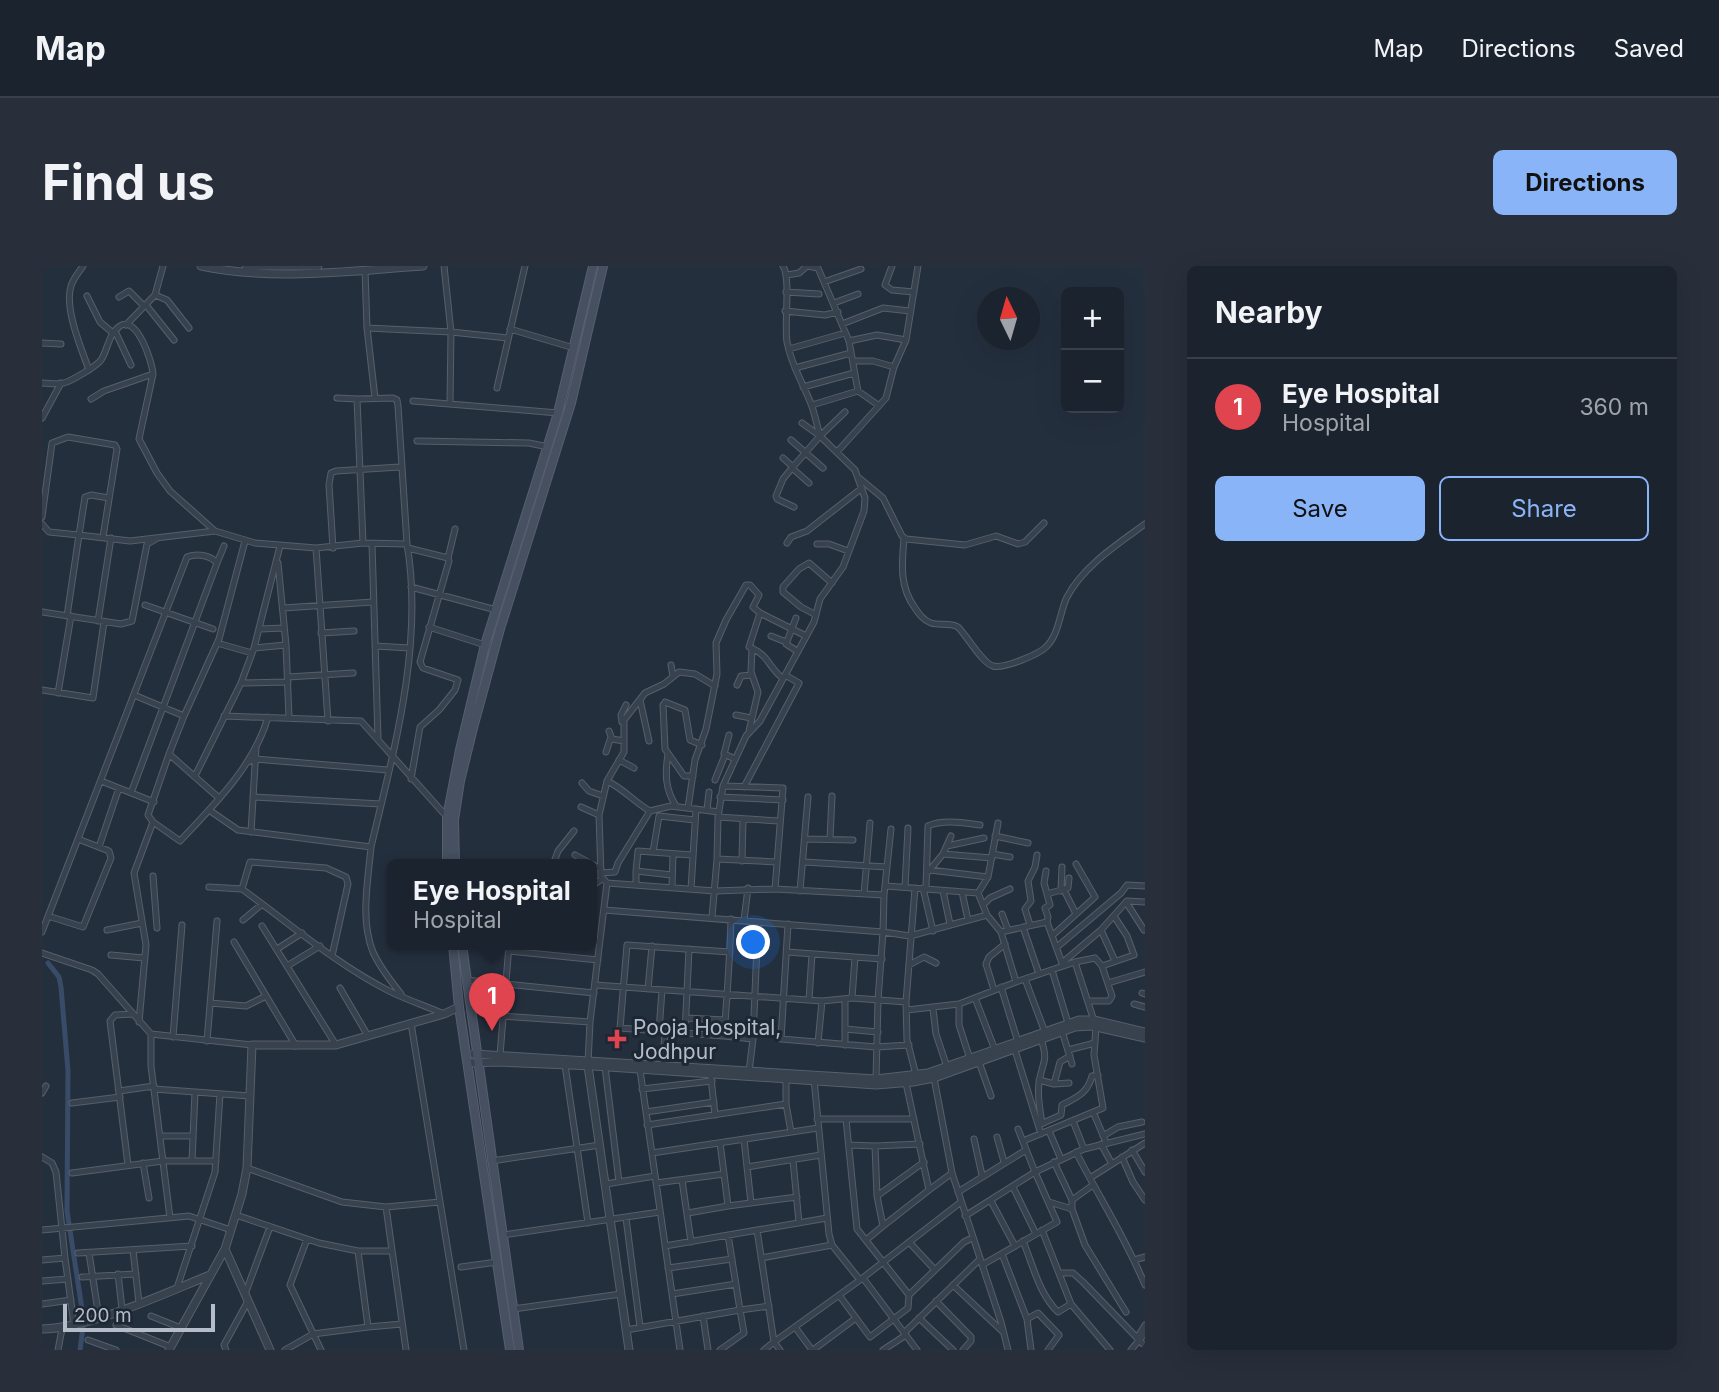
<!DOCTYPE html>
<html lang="en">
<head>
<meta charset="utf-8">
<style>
	:root { --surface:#1b232e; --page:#282f3a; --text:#f1f3f6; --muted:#a0a4aa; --line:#39404a; --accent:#8ab4f8 }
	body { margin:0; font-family:Inter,sans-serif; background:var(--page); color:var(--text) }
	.controls { position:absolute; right:21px; top:21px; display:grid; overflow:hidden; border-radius:10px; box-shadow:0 7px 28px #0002 }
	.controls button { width:63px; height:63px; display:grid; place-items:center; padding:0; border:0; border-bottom:2px solid var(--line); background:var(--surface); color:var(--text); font:35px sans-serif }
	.compass { position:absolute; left:935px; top:21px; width:63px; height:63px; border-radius:50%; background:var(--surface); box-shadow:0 7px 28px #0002; rotate:355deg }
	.scale { position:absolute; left:21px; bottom:18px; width:152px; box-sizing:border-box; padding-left:7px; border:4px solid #b4bcc9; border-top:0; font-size:19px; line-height:24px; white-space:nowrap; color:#b4bcc9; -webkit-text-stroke:5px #1d2633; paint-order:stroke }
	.you { position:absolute; left:712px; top:677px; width:24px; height:24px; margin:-18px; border:5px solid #fff; border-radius:50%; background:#1a73e8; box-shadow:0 0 0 10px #1a73e833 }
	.badge { display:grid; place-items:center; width:46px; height:46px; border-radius:50%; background:var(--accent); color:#fff; font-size:23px; font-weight:700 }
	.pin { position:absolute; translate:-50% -58px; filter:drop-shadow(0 2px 4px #0008) }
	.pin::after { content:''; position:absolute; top:37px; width:24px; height:21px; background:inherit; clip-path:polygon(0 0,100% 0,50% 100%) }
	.popup { position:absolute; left:345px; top:593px; width:210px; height:91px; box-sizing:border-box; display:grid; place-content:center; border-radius:10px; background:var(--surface); filter:drop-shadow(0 2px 5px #0005); font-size:23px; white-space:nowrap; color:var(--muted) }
	.popup b { font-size:26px; color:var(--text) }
	.popup::after { content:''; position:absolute; left:50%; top:100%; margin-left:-14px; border:14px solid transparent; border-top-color:var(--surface) }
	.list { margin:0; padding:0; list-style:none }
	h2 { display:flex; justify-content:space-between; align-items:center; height:91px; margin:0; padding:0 28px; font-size:30px }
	h2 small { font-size:23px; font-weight:400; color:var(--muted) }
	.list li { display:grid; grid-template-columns:46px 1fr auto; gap:21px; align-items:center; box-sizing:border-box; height:98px; padding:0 28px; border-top:2px solid var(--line) }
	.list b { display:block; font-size:26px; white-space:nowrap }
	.list p { margin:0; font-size:23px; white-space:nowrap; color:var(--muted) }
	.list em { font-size:23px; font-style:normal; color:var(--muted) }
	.actions { display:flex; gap:14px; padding:21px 28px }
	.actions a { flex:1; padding:16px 0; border:2px solid var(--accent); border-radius:10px; text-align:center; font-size:24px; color:var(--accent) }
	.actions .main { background:var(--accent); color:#111 }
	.map { position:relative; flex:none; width:1103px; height:1084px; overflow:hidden; border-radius:10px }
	header { display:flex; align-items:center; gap:42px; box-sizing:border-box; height:98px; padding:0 35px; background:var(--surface); border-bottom:2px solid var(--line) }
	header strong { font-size:33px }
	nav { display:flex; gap:38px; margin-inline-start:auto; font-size:24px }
	.intro { display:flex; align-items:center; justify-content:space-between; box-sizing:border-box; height:168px; padding:0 42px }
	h1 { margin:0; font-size:49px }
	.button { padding:18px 32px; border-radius:10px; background:var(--accent); color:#111; font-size:24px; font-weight:700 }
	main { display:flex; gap:42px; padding:0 42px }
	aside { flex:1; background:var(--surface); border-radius:10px; box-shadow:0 7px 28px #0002 }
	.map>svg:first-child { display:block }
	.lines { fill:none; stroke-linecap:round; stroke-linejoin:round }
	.canal { stroke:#394c67; stroke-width:5 }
	.minor-casing { stroke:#565f6c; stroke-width:7 }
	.tertiary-casing { stroke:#565f6c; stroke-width:9 }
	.secondary-casing { stroke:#565f6c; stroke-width:10 }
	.minor { stroke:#38414e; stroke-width:5 }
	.tertiary { stroke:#38414e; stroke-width:7 }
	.secondary { stroke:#465061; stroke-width:8 }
	.health-dot { fill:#e0444e; stroke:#1d2633; stroke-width:2.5 }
	.labels { text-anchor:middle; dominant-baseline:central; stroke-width:6; stroke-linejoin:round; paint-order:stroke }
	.poi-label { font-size:21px; fill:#b4bcc9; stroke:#1d2633; text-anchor:start }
</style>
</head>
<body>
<header>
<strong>Map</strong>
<nav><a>Map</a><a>Directions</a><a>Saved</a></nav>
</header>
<div class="intro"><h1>Find us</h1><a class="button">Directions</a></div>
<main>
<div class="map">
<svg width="1103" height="1084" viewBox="0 0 1103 1084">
	<rect width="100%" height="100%" fill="#242f3e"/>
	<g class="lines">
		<path class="canal" d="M6 697 17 711 19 721 26 805 25 945 40 1043 41 1061 38 1084"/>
		<g class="minor-casing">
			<path id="minor" d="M41 0C37 6 31 13 29 20 22 42 39 82 47 104
				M741 0C749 12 742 58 745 76 749 99 761 117 769 138 773 148 775 160 778 170L750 202 767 217
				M850 0 843 19 850 24 872 26
				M323 4 325 62 409 66 402 0
				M745 9 757 7 765 0 776 2 807 75 816 125 770 139
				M782 16 819 3
				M744 26 777 28
				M113 29 125 34 147 62
				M45 30 58 56 71 67
				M77 31 87 25 102 40
				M792 37 816 28
				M104 39 132 74
				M743 45 783 49 796 46
				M800 58 841 42 868 45
				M84 59 113 29 121 0
				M325 62 333 132
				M468 63 532 82
				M73 65 89 99
				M807 75 835 69 864 74
				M0 77 19 78
				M747 83 803 67
				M811 95H831L852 101 864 74 876 0
				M753 102 809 87
				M0 117C7 117 16 119 22 117 29 115 55 100 59 94 66 84 66 68 78 60 95 49 110 95 111 108
				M761 121 812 107
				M455 122 483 0
				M816 125 836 139
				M295 132 315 133
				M49 133 62 125 111 108 97 173 115 207 128 225 173 265 213 277 274 282 321 277 365 278C382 378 352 484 329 581L196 564 167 544
				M371 135 516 147
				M408 137 409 66 466 72
				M0 152 19 117
				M778 170 803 146
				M749 174 781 202
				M375 175 487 177 506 181
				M795 186 844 132 852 101
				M741 192 751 201
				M750 202 741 213 734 230 735 233 752 241
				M817 212 841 232 860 270 864 273 923 279 954 270 976 278 983 276 1002 257
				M67 232 49 229 43 231 37 269 88 275 173 265
				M0 251 10 177 26 171 73 179 75 183 61 271
				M0 258 7 266 37 269 25 350
				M862 272C860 298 857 320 873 342 877 348 881 354 889 357 898 360 907 356 916 361 925 370 941 398 951 400 962 403 998 388 1005 380 1017 368 1018 345 1025 331 1041 300 1076 278 1103 258
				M321 277 315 133 351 132 355 134 356 140 365 278
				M745 277 749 271 765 265 820 222
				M330 278 336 473
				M775 278H787L806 285
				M274 282 286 455
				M291 282 287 219 289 207 294 205 358 201
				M366 282 406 292 407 295 378 396 381 402 416 414 413 424 397 444 378 461 369 513
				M406 292 413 263
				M175 297 182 280
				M236 297 244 379 247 452
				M369 321 454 344
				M103 339 171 363
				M241 342 331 336
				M0 346 79 358 90 355 105 278 114 273
				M718 347 764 370
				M774 349 759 341 741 326V321L757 303 767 297 790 317
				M754 352 744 378 755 385
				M56 355 69 272
				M387 361 443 379
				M218 363 242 362
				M279 367 312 365
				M729 370 744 376
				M175 377 210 387
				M333 380 368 382
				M212 382 244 379
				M629 399 631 410
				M246 411 311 407
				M199 417 246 416
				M695 419 699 410 710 409
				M0 424 51 432 62 356
				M16 427 29 350
				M92 429 142 450 127 488 177 532
				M598 434 607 475
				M623 436 643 444 648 474 660 479
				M621 439 623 483 642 510H651
				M694 449 709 452
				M142 450 177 373 203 275
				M182 450 319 455 405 551
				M580 456 579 449 584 439
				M567 465 570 473 582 475
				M707 465 716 426 709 406 710 382
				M687 469 682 488 693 493
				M564 486 569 471
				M626 488C623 508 623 523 634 540
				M577 494 592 502
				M206 496 213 493 346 504
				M153 510 199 417 212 382 238 280
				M673 514 683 489
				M59 515 112 536
				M565 515C582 523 592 536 608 545
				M540 517 547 525 561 530
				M681 520 741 522 733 623
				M702 521 757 417 743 409
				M211 531 339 538
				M678 531 741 534
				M539 541 557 549
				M646 542 653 494 664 463 675 408 674 377 684 354 704 319H708L717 329 711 341 718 347 707 381C728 390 724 398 741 413
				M665 544 667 526
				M676 551 737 555
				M111 556 106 549 127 488
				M209 566 214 482
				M953 570 986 577
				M764 573 811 574
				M788 573 790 530
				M905 580 942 572
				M57 581 77 522
				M329 581C326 615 318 654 331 686 338 702 349 715 359 728
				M611 586 617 550 653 554
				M901 588 950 592
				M950 588 968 591
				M533 589 559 603
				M675 593 735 596
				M700 595 701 553
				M762 596 845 601
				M511 599 516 585 532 565
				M888 604 946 611
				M594 605 596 585 650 589
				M1004 605 1002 617 1008 639 1003 642 1006 651 1005 656
				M886 606 901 588 909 570
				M559 607 573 606 576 597 608 545 629 540 677 546
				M111 610 115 662
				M565 617 673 625 733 623 842 629 841 666 868 670 945 649 959 666 974 716 917 738 865 744
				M594 617V605L630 609
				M550 620 560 613
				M844 620 936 627 945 649
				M167 621 200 623
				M630 621 631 588
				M863 621 866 562
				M884 621 886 560C901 553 922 557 938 559
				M873 622 864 736 865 774 874 809
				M881 622 891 665
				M649 623 654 543
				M1022 624 1034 648
				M758 625 766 531
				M901 625 908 658
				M1019 625 1020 601
				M920 626 926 654
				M936 627 946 611 956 557
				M822 628 828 557
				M1005 628 1026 622 1027 612
				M842 629 849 563
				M1084 636 1102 664
				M941 639 948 632 968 623
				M562 644 841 666 836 734 834 813
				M960 648 966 664
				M6 650 41 661 69 592 67 585 36 573
				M670 651 675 593 676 551 681 520 704 470 718 455 772 356 778 333 801 301 822 245 823 232 813 204 778 170 760 157
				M201 654 220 638
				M702 654 706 622
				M746 658 739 773 834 781 867 779
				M988 659 983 643 989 635 986 615 993 601 995 589
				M220 660 294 779
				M981 661 997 708
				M65 664 100 657
				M1059 664 1073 695
				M0 666 145 291C155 287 168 289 175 297L89 527
				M959 666 1005 656 1020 697
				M1011 669 1053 631 1034 598
				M192 676 254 780
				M1015 681 1079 627 1085 619 1103 620
				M235 683 260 667
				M467 685 556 694
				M688 686 585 679 578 762 682 770C685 731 688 692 689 653
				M745 686 840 693
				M0 687 50 704 56 708 109 768 210 779
				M69 689 102 692
				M290 690 306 618 304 611 284 602 208 596 200 623C248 658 294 698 347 725 365 734 384 740 402 748
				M1020 697 1059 664 1085 635 1103 636
				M867 699 882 691 894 697
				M245 700 278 680
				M1060 700 1092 689 1085 670 1072 650
				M1010 704 1026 757
				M983 713 1004 769
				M424 714 552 727
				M974 716 1033 696 1053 692 1060 700 1070 730 1067 735H1047
				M1066 717 1103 706
				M553 719 780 735 810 732 864 736
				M959 721 976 776
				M298 722 326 770
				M606 723 610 680
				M952 724 944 698 947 691 963 678
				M1100 727 1103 728
				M810 732 813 691
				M933 732 953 784
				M803 733V779
				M767 734 770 688
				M168 737 204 740 224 730
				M917 738V759L928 793
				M1092 738 1103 741
				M891 743 894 768 905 801
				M460 750 548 756
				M644 752 683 754
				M97 756 104 679 92 607 111 556 138 575C172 539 212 500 226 451
				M369 757 422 1084
				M803 763 836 766
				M617 765 620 724
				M1020 765 1030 798
				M643 767 647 683
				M109 768V800L128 952
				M682 770 711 773
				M131 771 140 659
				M999 773C1007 797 1000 795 997 817 995 831 998 844 1000 857
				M165 775 175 655
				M776 777 780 735
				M972 781 999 868
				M1026 784 1053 777
				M458 789 467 679
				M936 793 949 830
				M546 797 548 756 565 617 559 610 557 549 565 515 582 486V454L603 427 622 418 637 406 653 408 673 420
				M523 799 546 957
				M621 799 623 765
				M563 801 577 916
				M598 804 638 1084
				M707 806 711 773 716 656
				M669 812 673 849
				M892 812 910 907 959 1056 966 1084
				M772 813 787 968 790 979 818 1014 919 936
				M997 814 1012 818 1027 817
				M864 817 887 924 910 907
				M1012 818 1018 796 1028 790
				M112 823 208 830
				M600 823 670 815
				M77 825 112 820
				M0 827 4 820
				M30 837 78 831
				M744 838 749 866
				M604 846 672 836
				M1052 848 1063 874
				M775 853H872
				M1031 855 1042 883
				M999 858 1019 849 1020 839C1035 831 1045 828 1050 810L1056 809
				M605 859 744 838V814
				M1007 865 1019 893
				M118 870H151
				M1061 870 1076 861 1100 856
				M955 871 962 896
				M702 873 705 901 779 889
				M932 873 940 909
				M981 875 1061 842 1052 789 1054 761 1033 696
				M878 878 833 880 835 930 882 896
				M1059 878 1070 898
				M807 879 833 880
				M1090 884 1103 906
				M1034 886C1057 931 1084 973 1103 1019
				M610 887 776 862
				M0 891 10 897 14 906 23 992
				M1080 891 1091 916 1103 934
				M751 894 757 957
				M150 895 153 826
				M449 895 558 879
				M1012 896 1030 934 1051 919
				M101 897 107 932
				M86 899 68 755 73 749 91 748
				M705 901 709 937
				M205 902 300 936 344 941
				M30 907 121 895H174
				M682 908 686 940 755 931
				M1048 912 1103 877
				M640 914 649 976
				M614 917 682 908 678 877
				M564 918 613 910
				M971 921 994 968
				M916 926 984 884
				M835 930 841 960 887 924
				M1030 934V943L1043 979 1084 1046
				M949 935 973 980
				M1007 936 1030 943
				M646 947 686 940
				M194 949 277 977 316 985H350
				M923 950 993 906 976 863
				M584 952 598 1061
				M0 964 147 950 189 964
				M715 964 732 1076 818 1014
				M1000 964 1029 1038 1068 1084
				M461 969 618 946
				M686 969 698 1044 727 1040
				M265 973 248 1019 279 1084
				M824 974 841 960
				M981 975C991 999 997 1028 1016 1046L1029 1038
				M867 976 893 1004
				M623 980 785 952
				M91 984 97 1037
				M36 987 150 980
				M47 987 57 1052
				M960 988 985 1053 989 1084
				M719 992 790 979
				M0 994 23 992 32 1059
				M1092 994 1103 991
				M940 999 1015 956 993 906 1042 883 1103 868
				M419 1001 455 996
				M626 1002 690 993
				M1018 1007H1031L1041 1016 1103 1080
				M76 1008 80 1043
				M40 1011 94 1008
				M821 1012 875 1084
				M0 1015 26 1013
				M911 1019 960 1065
				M135 1022 173 906 178 828
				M203 1028 228 961
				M630 1028 694 1018
				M797 1029 828 1071 866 1042 867 1029 815 963 804 853
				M867 1029 922 976 930 972
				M894 1035 929 1071V1075L921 1084
				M0 1038 29 1034
				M471 1043 579 1028
				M109 1050 139 1062
				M661 1050 666 1084
				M877 1052 911 1084
				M985 1053 996 1047 1017 1069 1006 1084
				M74 1059 129 1081
				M326 1061 360 1058
				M753 1061 770 1084
				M584 1064 698 1044 702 1067 678 1084
				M862 1067 938 993
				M1095 1072 1103 1059
				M46 1074 74 1084
				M16 1084 20 1063
				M184 1084 182 1079 206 1035
				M243 1084 271 1068 326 1061 316 985
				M364 1084 344 941 398 936
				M722 1084 732 1076 738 1084
				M771 1084 814 1052
				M841 1084 864 1069
				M1089 1084 1103 1067"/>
		</g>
		<g class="tertiary-casing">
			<path id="tertiary" d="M159 0C231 15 307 5 381 0
				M204 0H276
				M432 788 834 813 886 807 1037 754H1052L1103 766
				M426 797 457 796 552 800 834 819 871 816 892 812 1033 761 1050 760 1103 772
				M546 800 587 1084
				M0 1063C49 1062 121 1028 168 1009
				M127 1084 183 983
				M228 1084 183 983 200 928 205 902 210 779H294L402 748 417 741"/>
		</g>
		<g class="secondary-casing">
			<path id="secondary" d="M405 599V551L418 484 443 379 516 147 551 0
				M413 599 412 554 418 515 431 462 458 363 529 137 561 0
				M411 679 417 741 468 1084
				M420 679 477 1084"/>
		</g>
		<use href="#minor" class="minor"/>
		<use href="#tertiary" class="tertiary"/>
		<use href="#secondary" class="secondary"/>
	</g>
	<path class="health-dot" d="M571.5 762.5h7v7h7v7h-7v7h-7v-7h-7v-7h7z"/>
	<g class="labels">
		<g class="poi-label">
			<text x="591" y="761">Pooja Hospital,<tspan x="591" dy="24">Jodhpur</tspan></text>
		</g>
	</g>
</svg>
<div class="controls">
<button>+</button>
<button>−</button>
</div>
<svg class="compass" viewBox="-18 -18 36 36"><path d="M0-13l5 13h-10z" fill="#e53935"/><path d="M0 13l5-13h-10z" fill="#a0a4aa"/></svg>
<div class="scale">200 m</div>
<div class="you"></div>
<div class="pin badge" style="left:450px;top:765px;background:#e0444e">1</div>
<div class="popup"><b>Eye Hospital</b>Hospital</div>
</div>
<aside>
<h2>Nearby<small></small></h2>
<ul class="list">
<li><span class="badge" style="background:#e0444e">1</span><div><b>Eye Hospital</b><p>Hospital</p></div><em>360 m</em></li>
</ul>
<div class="actions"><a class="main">Save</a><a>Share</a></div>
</aside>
</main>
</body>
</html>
